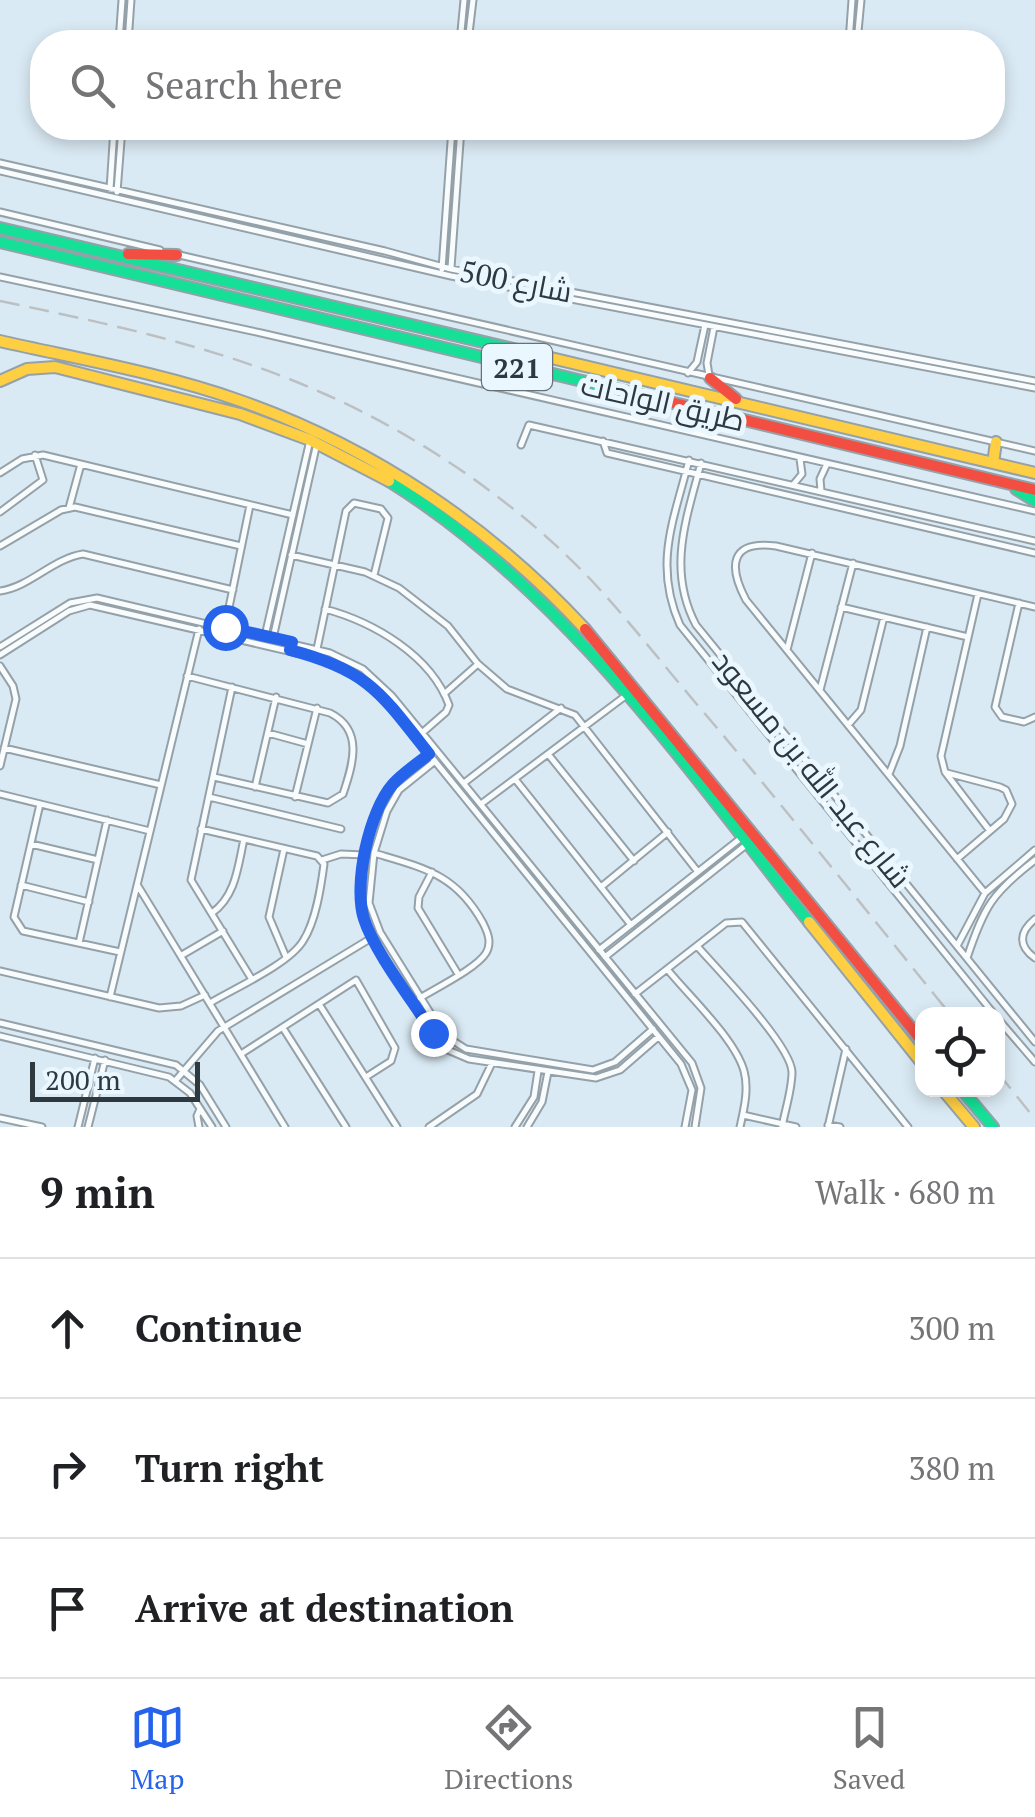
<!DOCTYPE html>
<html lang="en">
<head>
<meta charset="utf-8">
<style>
	:root { --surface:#fff; --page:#f2f2f2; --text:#202124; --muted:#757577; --line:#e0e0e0; --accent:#2563eb }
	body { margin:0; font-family:"PT Serif",Cairo,serif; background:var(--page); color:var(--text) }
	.controls { position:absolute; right:30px; bottom:30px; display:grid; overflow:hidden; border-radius:20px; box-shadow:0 5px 15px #0003 }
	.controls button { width:90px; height:90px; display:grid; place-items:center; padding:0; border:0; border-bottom:2px solid var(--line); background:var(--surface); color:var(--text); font:50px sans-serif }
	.scale { position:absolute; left:30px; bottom:25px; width:170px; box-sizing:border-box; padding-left:10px; border:5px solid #2d383f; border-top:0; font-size:28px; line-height:35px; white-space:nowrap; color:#2d383f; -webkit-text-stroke:8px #ebf7fe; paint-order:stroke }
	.stop { position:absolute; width:30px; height:30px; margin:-22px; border:8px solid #2563eb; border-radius:50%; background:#fff }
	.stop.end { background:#2563eb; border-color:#fff; box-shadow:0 2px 10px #0008 }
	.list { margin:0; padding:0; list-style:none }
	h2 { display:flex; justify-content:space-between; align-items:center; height:130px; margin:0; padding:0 40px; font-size:42px }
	h2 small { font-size:32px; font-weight:400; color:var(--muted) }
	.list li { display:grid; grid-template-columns:65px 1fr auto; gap:30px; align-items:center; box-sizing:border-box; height:140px; padding:0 40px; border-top:2px solid var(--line) }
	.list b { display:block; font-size:38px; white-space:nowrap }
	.list em { font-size:32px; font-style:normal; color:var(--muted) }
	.icon { flex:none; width:55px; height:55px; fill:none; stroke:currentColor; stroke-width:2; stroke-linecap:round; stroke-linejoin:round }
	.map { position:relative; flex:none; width:1035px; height:1127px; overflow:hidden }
	.search { position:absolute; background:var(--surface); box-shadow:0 5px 15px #0003; left:30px; right:30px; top:30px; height:110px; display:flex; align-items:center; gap:25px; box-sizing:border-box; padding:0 35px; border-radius:40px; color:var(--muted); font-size:38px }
	.sheet { height:550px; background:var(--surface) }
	nav { display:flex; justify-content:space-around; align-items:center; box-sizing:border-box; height:140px; border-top:2px solid var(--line); background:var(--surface); font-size:28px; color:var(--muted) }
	nav a { display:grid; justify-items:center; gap:5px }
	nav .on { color:var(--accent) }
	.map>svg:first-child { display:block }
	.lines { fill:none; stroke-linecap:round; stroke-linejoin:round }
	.street-casing { stroke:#95a1a9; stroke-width:9 }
	.fast-casing { stroke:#95a1a9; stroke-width:14 }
	.slow-casing { stroke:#95a1a9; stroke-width:14 }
	.jam-casing { stroke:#95a1a9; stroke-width:14 }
	.street { stroke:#f9fcfd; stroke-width:5 }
	.fast { stroke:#16e098; stroke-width:10 }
	.slow { stroke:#ffcf43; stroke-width:10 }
	.jam { stroke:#f24e42; stroke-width:10 }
	.rail { stroke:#bcc0c3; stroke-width:2.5; stroke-dasharray:20 10; stroke-linecap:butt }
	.route { stroke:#2563eb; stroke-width:12 }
	.labels { text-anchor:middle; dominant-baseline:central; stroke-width:10; stroke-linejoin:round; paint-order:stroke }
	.shield { fill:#ebf7fe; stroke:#667178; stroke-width:2.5 }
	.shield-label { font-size:28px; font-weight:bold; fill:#2d383f }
	.street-label { font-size:30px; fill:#2d383f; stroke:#ebf7fe }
</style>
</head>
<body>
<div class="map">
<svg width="1035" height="1127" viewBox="0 0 1035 1127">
	<rect width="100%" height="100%" fill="#daeaf4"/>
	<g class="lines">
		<g class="street-casing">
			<path id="street" d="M119 42 122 0
				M128 42 131 0
				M460 42 464 0
				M468 42 473 0
				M849 42 852 0
				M857 42 861 0
				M0 163 385 251 451 269 1035 381
				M0 171 451 276 1035 388
				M110 189 114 128
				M117 192 122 128
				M0 212 160 250
				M175 254 1035 451
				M451 268 461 128
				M442 269 452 128
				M0 277 261 333 1035 511
				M688 373 697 362 705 325
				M709 375 707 363 714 327
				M603 441 607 453 1035 553
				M521 445 529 425 1035 541
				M689 460C674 520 653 564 680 625L994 1014
				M701 463C686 520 667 570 696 625L1035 1042
				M0 473 22 459 43 455 293 515
				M793 485 802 474 800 459
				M821 491 820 479 826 466
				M69 508 81 464
				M0 512 43 480 35 455
				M0 546 61 510 75 507 241 546
				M291 555 365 572 399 588 448 626 478 664 507 689 575 715 698 872
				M0 591C30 587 52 559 83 554L233 590
				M978 594 941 756 945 772 990 831
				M1019 603 995 707 1002 717 1024 722 1035 717
				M841 607 968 637
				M325 609C373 622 431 655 449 705L446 712 422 733
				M225 627 250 505
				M265 636 310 440
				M273 638 317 443
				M0 647 70 603 97 598 330 653 363 669 392 696 692 1063 701 1088 695 1127
				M317 649 346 511 354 503 381 509 388 518 374 575
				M787 650 812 553
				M0 655 69 611 90 605 327 660 359 675 386 701 681 1064 692 1090 685 1127
				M0 666 13 686 16 699 0 766
				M187 676 330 713C364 730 353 764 343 794L328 803 214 777
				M232 687 191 880 251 978
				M820 690 853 563
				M444 694 478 664
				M848 725 861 710 884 617
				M268 733 308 744
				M4 748 161 785
				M429 754C417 763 404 773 394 784 370 809 354 882 363 915 371 945 418 1013 438 1040L448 1050 469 1059 596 1078 620 1070 658 1037
				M548 754 634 861
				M435 761 399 790 387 811 374 853 369 903 380 932 444 1035 466 1049 593 1070 615 1062 653 1029
				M947 773 1000 787 1006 790 1012 804 1004 819 957 859
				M889 774 900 746 927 627
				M515 779 631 925
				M464 783 561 708
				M255 787 276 697
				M0 794 150 831
				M209 797 341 829
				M295 797 317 708
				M40 804 14 917 23 931 120 952
				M481 804 628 694
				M201 829 317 856 324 864C321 887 316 921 303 941 289 964 235 988 210 1003
				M31 844 98 860
				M284 849 269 917 286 957
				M374 853C424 868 456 874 483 923 488 933 492 943 486 953 477 968 436 988 420 998
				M322 860 341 854 365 855
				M432 872 419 897 418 908 458 974
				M21 885 89 902
				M138 886 285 1127
				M601 887 668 832
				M985 893 746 600C728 566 730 540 776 546L1035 607
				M212 913C236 896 238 866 244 839
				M1035 919C1019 932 1018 946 1035 958
				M79 943 107 820
				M697 946C717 969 791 1045 792 1072 792 1090 785 1110 782 1127
				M957 946 985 893 1035 850
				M599 950 741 838
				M182 955 223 931
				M605 957 746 845
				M967 958C984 907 992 893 1035 860
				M667 969C689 996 735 1039 744 1071 749 1089 744 1109 740 1127
				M0 971 159 1008 181 1006 205 995
				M635 994 726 923 742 922 908 1127
				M110 997 199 629
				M319 1004 397 1127
				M998 1019 1035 1062
				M0 1023 176 1065 200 1085 226 1127
				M283 1028 346 1127
				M0 1036 169 1077 190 1093 212 1127
				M241 1054 356 980 395 1048 391 1061 366 1077
				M176 1080 218 1031 373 937
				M743 1115 796 1127
				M0 1118 42 1127
				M828 1125 840 1127
				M78 1127 95 1058
				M88 1127 105 1060
				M199 1127 197 1116 200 1109
				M429 1127 477 1094 492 1063
				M515 1127 534 1097 538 1071
				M527 1127 542 1102 548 1072
				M828 1127 846 1049"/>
		</g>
		<g class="fast-casing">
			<path id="fast" d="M0 228 547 357
				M0 242 599 385
				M389 481C564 590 684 764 809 922
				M1016 489 1035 501
				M962 1090 993 1127"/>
		</g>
		<g class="slow-casing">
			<path id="slow" d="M0 341C79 359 161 373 238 400 371 446 490 526 585 629
				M547 357 1035 473
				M0 381 27 369 55 367 240 414 310 440 389 481
				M993 463 996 442
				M809 922 922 1063
				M943 1090 974 1127"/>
		</g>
		<g class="jam-casing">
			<path id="jam" d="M128 254 177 255
				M710 378 736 399
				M599 385 1035 490
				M585 629 922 1041"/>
		</g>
		<use href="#street" class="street"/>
		<use href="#fast" class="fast"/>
		<use href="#slow" class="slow"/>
		<use href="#jam" class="jam"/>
		<path class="rail" d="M0 301C110 324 224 348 327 395 425 439 519 504 593 582 632 624 668 671 706 715 789 813 869 914 950 1014
			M998 1073 1035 1119"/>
	</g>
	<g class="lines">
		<path class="route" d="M225 627 292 642 290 650C368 670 381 693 429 754 417 764 403 773 393 784 369 811 353 885 364 919 375 953 413 1001 433 1033"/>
	</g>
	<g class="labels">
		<rect class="shield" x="482" y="344" width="70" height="46" rx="8"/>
		<g class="shield-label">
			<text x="517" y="367">221</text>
		</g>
		<g class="street-label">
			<text transform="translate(516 281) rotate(11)">شارع 500</text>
			<text transform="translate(663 402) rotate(13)">طريق الواحات</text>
			<text transform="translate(812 769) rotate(51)">شارع عبد الله بن مسعود</text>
		</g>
	</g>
</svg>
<div class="controls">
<button><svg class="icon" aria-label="locate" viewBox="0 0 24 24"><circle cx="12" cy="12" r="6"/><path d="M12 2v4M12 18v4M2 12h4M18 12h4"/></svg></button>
</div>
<div class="scale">200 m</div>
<div class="stop" style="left:225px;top:627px"></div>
<div class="stop end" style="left:433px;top:1033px"></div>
<div class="search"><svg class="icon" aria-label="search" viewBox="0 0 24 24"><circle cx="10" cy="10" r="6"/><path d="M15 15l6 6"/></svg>Search here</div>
</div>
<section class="sheet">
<h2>9 min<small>Walk · 680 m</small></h2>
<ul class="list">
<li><svg class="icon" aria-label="ahead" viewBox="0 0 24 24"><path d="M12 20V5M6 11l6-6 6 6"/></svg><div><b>Continue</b></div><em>300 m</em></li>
<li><svg class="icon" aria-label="right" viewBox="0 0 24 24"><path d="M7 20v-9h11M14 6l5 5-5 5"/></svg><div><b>Turn right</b></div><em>380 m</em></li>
<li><svg class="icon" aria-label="arrive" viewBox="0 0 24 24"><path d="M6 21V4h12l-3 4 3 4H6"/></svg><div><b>Arrive at destination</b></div></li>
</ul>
</section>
<nav>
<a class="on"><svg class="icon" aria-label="map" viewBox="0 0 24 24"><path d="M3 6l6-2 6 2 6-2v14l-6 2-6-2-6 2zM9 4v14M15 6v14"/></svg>Map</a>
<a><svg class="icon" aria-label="directions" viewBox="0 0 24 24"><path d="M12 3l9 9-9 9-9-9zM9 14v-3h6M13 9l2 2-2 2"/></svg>Directions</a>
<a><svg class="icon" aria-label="saved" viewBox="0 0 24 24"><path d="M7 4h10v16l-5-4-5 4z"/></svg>Saved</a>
</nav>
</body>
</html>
